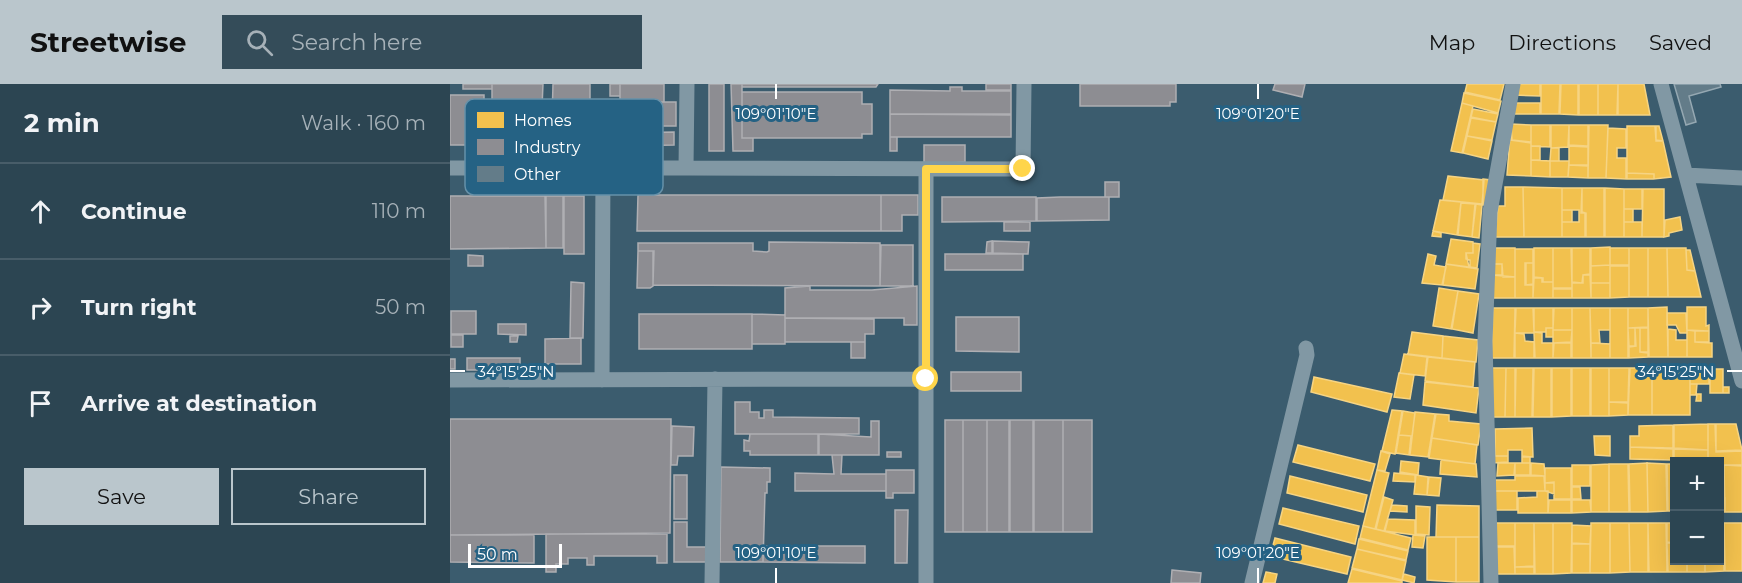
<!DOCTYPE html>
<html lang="en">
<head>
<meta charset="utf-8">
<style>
	:root { --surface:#2c4552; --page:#344c59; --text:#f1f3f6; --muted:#a6b1b8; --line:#485d69; --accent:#bac6cc }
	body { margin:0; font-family:Montserrat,sans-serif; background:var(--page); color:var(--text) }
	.controls { position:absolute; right:18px; bottom:18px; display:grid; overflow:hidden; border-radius:0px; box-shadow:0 6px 24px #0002 }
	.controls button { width:54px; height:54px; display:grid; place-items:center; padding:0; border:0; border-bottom:2px solid var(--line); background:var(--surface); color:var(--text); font:30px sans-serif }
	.scale { position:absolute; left:18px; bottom:15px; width:94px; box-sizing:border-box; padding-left:6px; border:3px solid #fff; border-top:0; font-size:16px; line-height:21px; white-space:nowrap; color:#fff; -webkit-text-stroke:4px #256284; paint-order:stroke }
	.stop { position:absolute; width:18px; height:18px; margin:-14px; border:4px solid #ffd54a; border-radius:50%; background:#fff }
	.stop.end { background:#ffd54a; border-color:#fff; box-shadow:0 2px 6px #0008 }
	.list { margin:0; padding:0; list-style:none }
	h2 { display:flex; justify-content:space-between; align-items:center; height:78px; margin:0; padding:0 24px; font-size:26px }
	h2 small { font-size:20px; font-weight:400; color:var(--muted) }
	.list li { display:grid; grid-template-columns:39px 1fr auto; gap:18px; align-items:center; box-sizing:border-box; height:96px; padding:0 24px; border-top:2px solid var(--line) }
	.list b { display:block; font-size:22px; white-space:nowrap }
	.list em { font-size:20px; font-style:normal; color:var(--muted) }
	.actions { display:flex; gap:12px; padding:18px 24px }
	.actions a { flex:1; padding:14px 0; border:2px solid var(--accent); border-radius:0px; text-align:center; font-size:21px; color:var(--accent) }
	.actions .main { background:var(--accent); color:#111 }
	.icon { flex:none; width:33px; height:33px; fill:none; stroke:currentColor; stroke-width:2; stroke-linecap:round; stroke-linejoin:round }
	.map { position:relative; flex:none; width:1292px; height:499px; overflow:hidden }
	header { display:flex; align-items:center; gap:36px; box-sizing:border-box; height:84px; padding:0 30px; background:var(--accent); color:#111 }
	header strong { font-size:28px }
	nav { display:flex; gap:33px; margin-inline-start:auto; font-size:21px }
	.search { width:420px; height:54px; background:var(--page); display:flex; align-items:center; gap:15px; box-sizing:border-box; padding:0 21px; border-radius:0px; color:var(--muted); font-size:22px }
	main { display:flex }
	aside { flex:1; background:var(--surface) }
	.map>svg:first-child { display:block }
	.homes { fill:#f2c14e; stroke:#f6d483; stroke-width:1.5 }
	.industry { fill:#8d8d92; stroke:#afafb3; stroke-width:1.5 }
	.building { fill:#637c89; stroke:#95a8b2; stroke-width:1.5 }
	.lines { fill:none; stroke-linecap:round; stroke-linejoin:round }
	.minor { stroke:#8198a4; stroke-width:15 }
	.route { stroke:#ffd54a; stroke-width:8 }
	.ticks { fill:none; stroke:#fff; stroke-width:2 }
	.key { fill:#256284; stroke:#6691a9; stroke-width:1.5 }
	.key-label { font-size:16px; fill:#fff }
	.ticks-label { font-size:15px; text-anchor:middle; fill:#fff; stroke:#256284; stroke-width:6; stroke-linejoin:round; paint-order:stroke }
</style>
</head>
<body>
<header>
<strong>Streetwise</strong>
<div class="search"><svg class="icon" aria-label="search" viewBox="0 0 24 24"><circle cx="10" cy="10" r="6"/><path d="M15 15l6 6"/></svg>Search here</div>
<nav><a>Map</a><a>Directions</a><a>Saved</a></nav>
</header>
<main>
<aside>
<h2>2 min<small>Walk · 160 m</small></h2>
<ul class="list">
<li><svg class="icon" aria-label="ahead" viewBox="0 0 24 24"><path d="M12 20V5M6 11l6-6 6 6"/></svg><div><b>Continue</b></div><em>110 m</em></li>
<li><svg class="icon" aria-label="right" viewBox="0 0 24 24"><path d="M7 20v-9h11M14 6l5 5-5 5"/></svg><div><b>Turn right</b></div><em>50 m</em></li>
<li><svg class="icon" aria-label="arrive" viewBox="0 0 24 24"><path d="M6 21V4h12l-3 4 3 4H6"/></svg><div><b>Arrive at destination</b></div></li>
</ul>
<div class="actions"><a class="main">Save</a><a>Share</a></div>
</aside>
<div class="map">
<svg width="1292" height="499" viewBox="0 0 1292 499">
	<rect width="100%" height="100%" fill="#3b5c6e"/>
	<path class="homes" d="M1017 0H1054L1050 16 1015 8Z
		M1066 0H1090V12L1064 11Z
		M1091 0H1110L1109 30H1091Z
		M1111 0H1128V31L1110 30Z
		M1129 0H1148V31H1129Z
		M1148 0H1168L1167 31H1148Z
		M1168 0H1194L1200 31H1168Z
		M1014 9 1051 17 1048 29 1012 19Z
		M1012 19 1023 22 1012 69 1001 67Z
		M1063 19H1090V30H1062Z
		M1023 25 1048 30 1046 38 1021 33Z
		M1021 34 1046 38 1042 56 1017 52Z
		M1061 40V56L1081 59V92L1057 91Z
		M1061 40 1081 41V58L1062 56Z
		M1081 41H1100V63L1081 62Z
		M1101 41H1119L1118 63 1101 64Z
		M1119 41H1138V62L1119 61Z
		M1139 41H1158L1156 94H1138Z
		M1177 42H1205L1206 57H1213L1221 93 1204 95V90L1177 89Z
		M1206 42H1209L1213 57 1206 56Z
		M1158 44 1176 45V64H1167V74H1176V95L1156 94Z
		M1017 52 1042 57 1038 75 1013 69Z
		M1081 62H1090V76H1081Z
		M1119 62 1138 63V81H1119Z
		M1101 64H1109V77H1100Z
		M1081 76 1100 77V93L1081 92Z
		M1100 77H1119L1118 93H1100Z
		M1119 81 1138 82V94L1118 93Z
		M1177 89 1204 90V95H1177Z
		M998 92 1034 96 1032 120 993 116Z
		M1033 95 1041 96 1037 121H1033Z
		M1055 103H1073L1074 153H1045L1048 122H1055Z
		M1073 103 1112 104V153H1074Z
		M1112 104H1132L1131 129H1135V153H1112V138H1129V126H1112Z
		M1132 104H1154V153H1136V129L1132 128Z
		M1155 104 1174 105V153H1155Z
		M1174 105H1192V125H1174Z
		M1193 105H1214V153H1192Z
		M990 116 1011 118 1007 151 983 147Z
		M1011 119 1025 120 1022 153 1008 151Z
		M1026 120 1032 121 1029 154 1022 153Z
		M1174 125H1183V138H1174Z
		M1112 126H1122V138H1112Z
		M1230 133 1232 146 1219 149V152L1214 153 1215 136Z
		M1174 138H1192V153H1174Z
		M983 147 991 149V153L982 152Z
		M1001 155 1023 158V169H1016L1019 183 996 180Z
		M1023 159 1030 160 1027 184 1020 183V176L1016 175V169H1023Z
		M1160 163V181L1141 182V164Z
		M1043 164H1065V193H1053L1052 180H1042Z
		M1084 164H1103V198H1093V194L1084 193Z
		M1103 164H1121L1122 204H1103Z
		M1122 164H1140V190L1133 191 1132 199 1122 198Z
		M1160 164H1179V181H1160Z
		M1179 164H1198V213H1179Z
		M1198 164H1217L1218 213H1198Z
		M1217 164H1236L1237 186 1245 187 1251 213H1218Z
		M1065 165H1083V179H1075V201H1083V214H1065Z
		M1236 166H1240L1245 187 1237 186Z
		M978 170 986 172 984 181 996 183 992 201 972 199Z
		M1076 179H1083V200L1076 201Z
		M996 180 1028 185 1025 205 993 201Z
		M1042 180H1052V191H1042Z
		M1160 181V199H1141V182Z
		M1160 182H1179V213L1160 214Z
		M1042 191 1065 193V214H1041Z
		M1133 191H1140L1141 214H1122V199H1133Z
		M1084 194H1092V198H1103V214H1083Z
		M1141 199H1160V214H1141Z
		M989 204 1008 207 1001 245 983 242Z
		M1103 205H1122V214H1103Z
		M1008 207 1029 210 1023 249 1002 245Z
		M1217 223 1218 273H1199L1198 224Z
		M1237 223H1256V242L1259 241V247L1237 246Z
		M1043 224H1065L1064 274H1041Z
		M1066 224H1083L1084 249H1065Z
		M1084 224H1103V244H1096V248H1084Z
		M1104 224H1122V246H1103Z
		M1122 224H1140L1141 274H1122Z
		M1140 224H1160V246H1149L1150 259H1141Z
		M1160 224H1178V274H1160Z
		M1178 224H1198V243L1178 244Z
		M1217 229H1236L1237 249H1230L1226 241H1217Z
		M1096 244H1103V253H1096Z
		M1178 244H1185V262H1179Z
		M1185 244H1190V268L1198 269V273L1179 274V263L1186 262Z
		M1190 244H1198V268H1190Z
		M1218 245 1226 246V256H1237V273H1218Z
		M1103 246H1122L1121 258 1103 259Z
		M1237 246 1245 247V258L1262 259V273H1237Z
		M1245 247H1259V258H1245Z
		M962 248 993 252 992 274 958 270Z
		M1084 248 1092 249V259H1103V274H1085Z
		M1065 249 1074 250 1075 257 1084 258V274H1065Z
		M993 252 1028 256 1026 278 992 274Z
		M1104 259H1121V274H1103Z
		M1141 259 1160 260V274H1141Z
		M954 270 977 273 975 292 950 289Z
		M978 273 1025 278 1023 303 975 297Z
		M1042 284H1056L1055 333H1042Z
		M1056 284H1065V333H1055Z
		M1066 284H1083L1082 333H1065Z
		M1084 284H1101V333H1083Z
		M1102 284H1121V332L1102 333Z
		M1122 284H1140V332H1122Z
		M1141 284H1159V332H1141Z
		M1159 284H1179L1178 318H1159Z
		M1180 284H1202V331H1178Z
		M1202 284H1240V331H1202Z
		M1244 284H1259V300H1240V285Z
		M1260 285H1273V309H1260Z
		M949 289 964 291 960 315 944 313Z
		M864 293 942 310 937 328 861 308Z
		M975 298 1029 304 1026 329 973 321Z
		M1240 300H1247L1246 311H1240Z
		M1273 303H1279V309H1273Z
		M1247 310H1251V317H1246Z
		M1159 318 1178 319V331L1159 332Z
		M942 326 952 327 945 370 932 367Z
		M953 327 965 329 962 352 949 351Z
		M965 328 985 330 978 373 960 371Z
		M986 330 999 331V337L1031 340 1028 361 982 354Z
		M1258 340H1265L1266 368 1292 367V381H1270V378H1258Z
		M1258 340V366L1224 364V341Z
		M1266 340H1286L1292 366 1266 367Z
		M1223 341V364L1180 363V352H1189V342Z
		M1082 344 1083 373 1072 372V366H1058V372H1045V345Z
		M949 351 961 352 959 371 946 369Z
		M1144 352H1160V372L1145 371Z
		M982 354 1027 361 1025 380 979 374Z
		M848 361 925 380 920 397 843 378Z
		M1180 363 1223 365V376L1180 375Z
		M1224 365 1258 366V377L1224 376Z
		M931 367 940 370 935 387 927 386Z
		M1044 372H1058V378L1041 379Z
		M1072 373H1080V379H1072Z
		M991 376 1026 380 1027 393 990 390Z
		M951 377 969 379 968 391 950 388Z
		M1048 379H1065L1064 391 1047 392Z
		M1065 379H1080V391H1065Z
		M1081 379 1094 380 1095 392 1081 391Z
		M1197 379 1216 380 1217 427 1198 428Z
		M1197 379 1198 428H1180L1179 380Z
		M1159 380V428H1141V381Z
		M1159 380H1178L1179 428H1159Z
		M1217 380H1224V427H1218Z
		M1122 381H1140V402H1122Z
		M1270 381H1274V399L1270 400Z
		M1274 381 1292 382V428H1275Z
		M1095 384H1121V415H1104V398L1095 399Z
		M927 386 939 389 925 445 913 442Z
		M944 389 965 391V398L943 397Z
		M966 391 978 393 977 411 964 410Z
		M840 392 917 411 913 428 837 409Z
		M1065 392H1094L1095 407H1044V396H1065Z
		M979 393 991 394 989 412 977 411Z
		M1095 399H1104V410L1095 407Z
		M1122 403H1130L1131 415H1122Z
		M1041 407H1067V426H1041Z
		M1087 407H1098V429H1068V414L1087 413Z
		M934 413 943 416 934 447 926 445Z
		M1270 414H1275V428H1270Z
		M1099 416H1121V429H1098Z
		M1122 416H1140L1141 428 1122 429Z
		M942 421 957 422V428L940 427Z
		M987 421 1029 422V453H986Z
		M966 422 980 423 979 451 966 450Z
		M833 424 909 442 905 460 829 440Z
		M938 435 965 436V451L935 447Z
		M1042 439H1065V462H1042Z
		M1065 439H1084V482L1065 483Z
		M1084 439H1103V490H1085Z
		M1103 439H1122L1121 489 1103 490Z
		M1141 439H1160V489H1140Z
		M1160 439H1179L1180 488 1160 489Z
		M1179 439H1198V488H1180Z
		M1198 439H1216L1217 488H1199Z
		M1217 439H1224V459L1217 458Z
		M1270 439H1273L1274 487 1255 488V476H1270Z
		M1274 439H1292V487H1275Z
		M1122 441 1141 442 1140 460 1122 459Z
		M913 442 961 454 958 466 910 454Z
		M963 451 975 452 973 464 962 463Z
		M977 453H1006V498L977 496Z
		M1006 453H1029V498H1006Z
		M825 454 901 473 897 490 820 472Z
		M909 455 958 467 956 476 907 465Z
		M1217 459H1224V476H1237V488H1218Z
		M1122 460H1140V489H1122Z
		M1042 463H1064L1065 490H1042Z
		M907 465 956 477 952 496 902 484Z
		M1237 476H1255V488H1237Z
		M1065 483H1084V490H1065Z
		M902 485 952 497V499H898Z
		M816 488 827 490 825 499H813Z
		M954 490 965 493 964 499 952 496Z"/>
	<path class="industry" d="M13 0H42V5H13Z
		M42 0H93L90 70H42Z
		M103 0H140V72H136V61H127V70H101Z
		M160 0H170V12H160Z
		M170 0H214V18H170Z
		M259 0H274V67H259Z
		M281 0H292V54H303V67H283Z
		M292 0H428L426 3H292Z
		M536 0H561V6H536Z
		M630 0H726V18H720V22H630Z
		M825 0H855L852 13 823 6Z
		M500 3H512V7H561V30H440V6L500 7Z
		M292 8H412V20H422V50H412V54H292Z
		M0 11H34V61H0Z
		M170 18H226V42H170Z
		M440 30 561 31V53H440Z
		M224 48V61L171 62 170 49Z
		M440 53H447V67H440Z
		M474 61H515V78L474 81Z
		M655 98H669V113H655Z
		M188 111H431V147H187Z
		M431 111H468V131H452V147H431Z
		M0 112H95L96 164 0 165Z
		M96 112H113V164H96Z
		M114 112H134V170H114Z
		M492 113H586V137L492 138Z
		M610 113H659V136L587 137V114Z
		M554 138H580V147H554Z
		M542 157V169H536L537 158Z
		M543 157 579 158 578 170 543 169Z
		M319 158 430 159V202L203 201 204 167H188V159H303V167L317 168 319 167Z
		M431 161H463V202H430Z
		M188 167H203V202L200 204H187Z
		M495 170H573V186H495Z
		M18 171 33 172V182H18Z
		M121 198 134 199 133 254H120Z
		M360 202V206H422L467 202V241H454V234H335V204Z
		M1 227H26V250H1Z
		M189 230H302V265H189Z
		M302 230 335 231V260H302Z
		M506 233H569V268L506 267Z
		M335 234 424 235V250H415V258H335Z
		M48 240H76V251L48 250Z
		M1 251H13V263H1Z
		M60 252H68L67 258H60Z
		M131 254V280H95V255Z
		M401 258H415V274H401Z
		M17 274H70V286H17Z
		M0 275H5V285H0Z
		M501 288H571V307H501Z
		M285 318H300V328H309V334H314V326H323V333L409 334V350H285Z
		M0 335H221L220 449 0 451Z
		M495 336H513V448H495Z
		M513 336H537V448H513Z
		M537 336H559V448H537Z
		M560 336H583V448H560Z
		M584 336H613V448H584Z
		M613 336H642V448H613Z
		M421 337H429V371H369V350L421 353Z
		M222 342 244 343 243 372H228L227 381H221Z
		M300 350H368V371H300V367H294V356L299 357Z
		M437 368H451V373H437Z
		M382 371H392L391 390H436V407H345V389L384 390Z
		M271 383 320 384V398H317V409H315L313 478H270Z
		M436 386H464V409H443V414H436Z
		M224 391H237V435H224Z
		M445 426H458L457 479H445Z
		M224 438H237V463H256V478H224Z
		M96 450H217V479H207V472H144V481H137V474H118V480H106V488H96Z
		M0 451H84V479L0 478Z
		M313 462H415V479L313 478Z
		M722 486 751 489 750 499H721Z"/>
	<path class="building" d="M1224 0H1270L1271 3 1239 12 1246 38 1236 41Z"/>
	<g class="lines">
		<path class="minor" d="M1211 0 1292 297
			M0 84H236L237 0
			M236 84 573 85 574 0
			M1236 91 1292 94
			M0 296 476 295
			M152 296 153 84
			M262 499 265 295
			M476 499V85
			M802 499 857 271 856 264
			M1041 499 1035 257 1040 128 1063 0"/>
	</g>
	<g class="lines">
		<path class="route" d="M476 295V85H573"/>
	</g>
	<path class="ticks" d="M326 0V15M808 0V15M0 287H15M1277 287H1292M326 484V499M808 484V499"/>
	<rect x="15" y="15" width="198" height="96" rx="9" class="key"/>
	<rect x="27" y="28" width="27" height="16" fill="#f2c14e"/>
	<rect x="27" y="55" width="27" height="16" fill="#8d8d92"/>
	<rect x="27" y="82" width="27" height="16" fill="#637c89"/>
	<g class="key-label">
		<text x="64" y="42">Homes</text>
		<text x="64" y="69">Industry</text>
		<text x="64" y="96">Other</text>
	</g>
	<g class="ticks-label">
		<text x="326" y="35">109°01'10"E</text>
		<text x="808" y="35">109°01'20"E</text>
		<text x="66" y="293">34°15'25"N</text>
		<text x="1226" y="293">34°15'25"N</text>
		<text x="326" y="474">109°01'10"E</text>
		<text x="808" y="474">109°01'20"E</text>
	</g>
</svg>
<div class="controls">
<button>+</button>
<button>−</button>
</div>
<div class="scale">50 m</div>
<div class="stop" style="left:476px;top:295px"></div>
<div class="stop end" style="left:573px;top:85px"></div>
</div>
</main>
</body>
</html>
